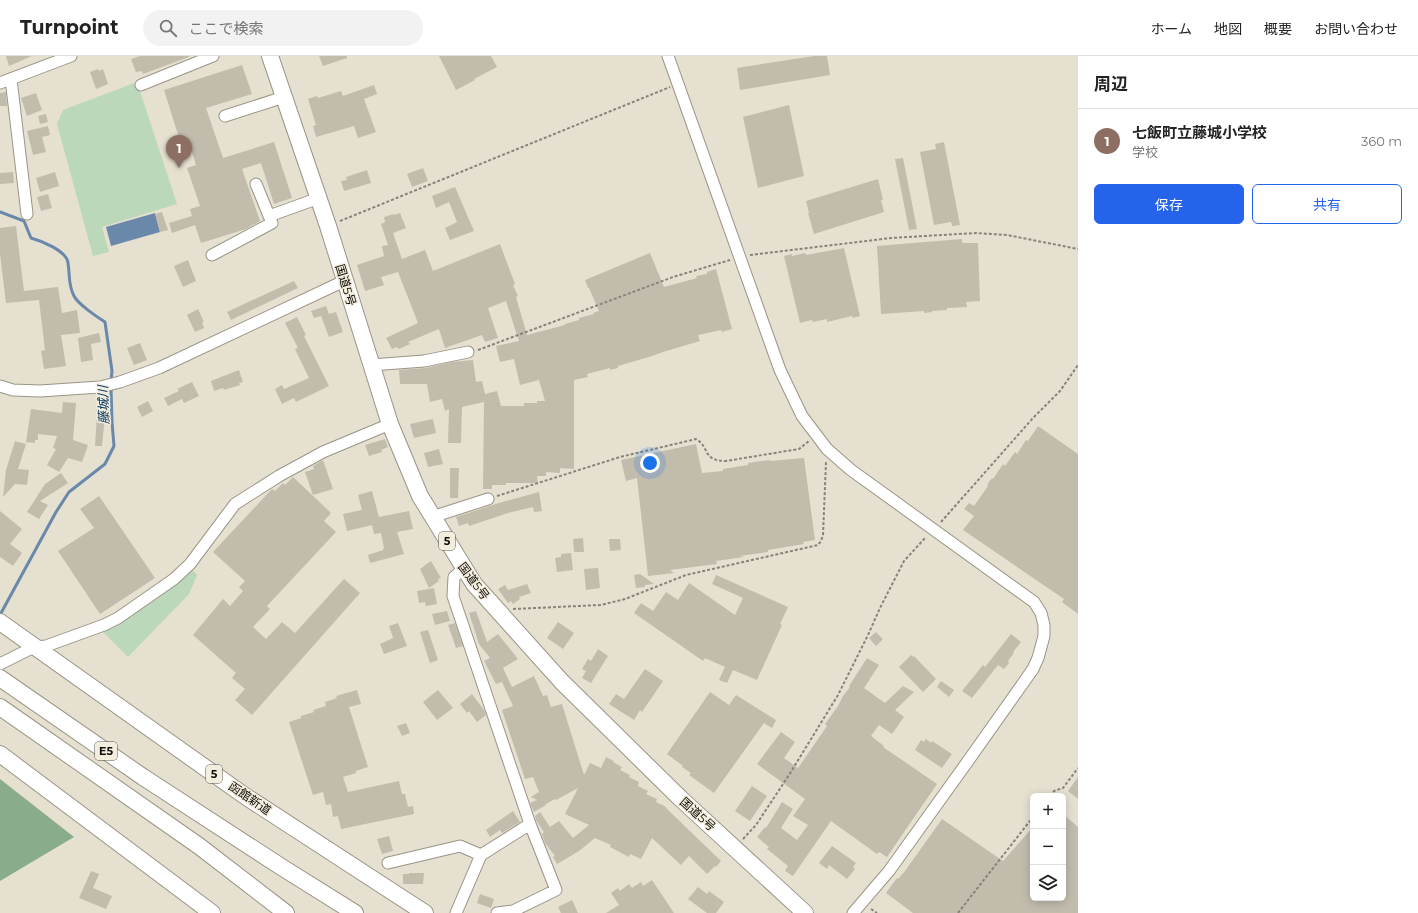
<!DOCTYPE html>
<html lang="ja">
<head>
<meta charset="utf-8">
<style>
	:root { --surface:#fff; --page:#f2f2f2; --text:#222; --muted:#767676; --line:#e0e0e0; --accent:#2563eb }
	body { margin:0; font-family:Montserrat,"Noto Sans JP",sans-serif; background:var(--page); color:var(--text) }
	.controls { position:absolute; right:12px; bottom:12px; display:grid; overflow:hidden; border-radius:6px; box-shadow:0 2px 10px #0003 }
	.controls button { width:36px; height:36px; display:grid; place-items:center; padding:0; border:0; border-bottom:1px solid var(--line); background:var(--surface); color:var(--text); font:20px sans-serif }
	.you { position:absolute; left:650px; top:407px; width:14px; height:14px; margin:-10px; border:3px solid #fff; border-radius:50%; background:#1a73e8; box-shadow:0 0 0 6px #1a73e833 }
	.badge { display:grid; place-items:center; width:26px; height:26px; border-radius:50%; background:var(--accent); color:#fff; font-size:13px; font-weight:700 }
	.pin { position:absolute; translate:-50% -33px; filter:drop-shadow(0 1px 2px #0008) }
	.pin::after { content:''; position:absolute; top:21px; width:14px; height:12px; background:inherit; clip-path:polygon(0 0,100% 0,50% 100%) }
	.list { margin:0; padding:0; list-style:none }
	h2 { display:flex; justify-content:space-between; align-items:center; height:52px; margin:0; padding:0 16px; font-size:17px }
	h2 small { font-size:13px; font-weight:400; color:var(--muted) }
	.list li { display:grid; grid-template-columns:26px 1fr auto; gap:12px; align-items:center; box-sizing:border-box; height:64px; padding:0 16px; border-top:1px solid var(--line) }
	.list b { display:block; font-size:15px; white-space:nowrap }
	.list p { margin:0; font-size:13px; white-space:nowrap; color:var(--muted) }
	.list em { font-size:13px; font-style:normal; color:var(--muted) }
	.actions { display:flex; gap:8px; padding:12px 16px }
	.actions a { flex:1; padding:9px 0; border:1px solid var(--accent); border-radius:6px; text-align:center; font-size:14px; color:var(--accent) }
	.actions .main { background:var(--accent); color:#fff }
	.icon { flex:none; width:22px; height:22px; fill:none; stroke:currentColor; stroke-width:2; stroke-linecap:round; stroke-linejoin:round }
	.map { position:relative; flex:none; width:1078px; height:857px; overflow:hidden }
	header { display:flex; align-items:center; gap:24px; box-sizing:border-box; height:56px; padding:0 20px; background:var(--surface); border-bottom:1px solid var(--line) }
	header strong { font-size:19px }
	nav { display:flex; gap:22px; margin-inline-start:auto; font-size:14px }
	.search { width:280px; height:36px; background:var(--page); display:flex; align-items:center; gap:10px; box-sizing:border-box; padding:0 14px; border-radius:22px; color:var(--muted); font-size:15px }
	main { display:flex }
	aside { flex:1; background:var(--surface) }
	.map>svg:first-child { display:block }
	.green { fill:#bbd8bb }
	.forest { fill:#89ac8a }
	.water { fill:#6988aa }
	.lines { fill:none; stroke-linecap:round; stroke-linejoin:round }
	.stream { stroke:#6988aa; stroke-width:3 }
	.building { fill:#c2bcad }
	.minor-casing { stroke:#9a9485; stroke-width:13 }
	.highway-casing { stroke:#9a9485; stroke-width:18 }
	.path { stroke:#888378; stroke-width:2; stroke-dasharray:3 2; stroke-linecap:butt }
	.minor { stroke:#fff; stroke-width:11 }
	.highway { stroke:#fff; stroke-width:16 }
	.labels { text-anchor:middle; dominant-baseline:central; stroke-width:3; stroke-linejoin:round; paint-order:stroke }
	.shield { fill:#f3eddd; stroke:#535048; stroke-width:1 }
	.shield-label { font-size:11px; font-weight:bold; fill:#0f0d08 }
	.street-label { font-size:12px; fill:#0f0d08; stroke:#f3eddd }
	.water-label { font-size:13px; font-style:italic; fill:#043461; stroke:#f3eddd }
</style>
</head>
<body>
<header>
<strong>Turnpoint</strong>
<div class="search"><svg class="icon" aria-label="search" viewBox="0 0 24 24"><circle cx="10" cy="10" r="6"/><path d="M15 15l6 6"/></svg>ここで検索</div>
<nav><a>ホーム</a><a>地図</a><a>概要</a><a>お問い合わせ</a></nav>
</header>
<main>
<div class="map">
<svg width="1078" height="857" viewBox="0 0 1078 857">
	<rect width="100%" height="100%" fill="#e6e0d0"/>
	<path class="green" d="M137 26 177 148 102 171 109 196 93 200 57 68 63 54Z
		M192 513 197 519 189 538 128 601 103 576Z"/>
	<path class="forest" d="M0 723 74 781 0 825Z"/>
	<path class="water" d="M155 157 160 176 111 190 106 171Z"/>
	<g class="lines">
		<path class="stream" d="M0 156 24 165 31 182C42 185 67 195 68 207 70 219 68 229 74 240 78 248 97 261 105 266L112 315 111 325
			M0 559 56 456 69 436 105 408 114 390 112 366 111 331"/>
	</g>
	<path class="building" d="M6 0H32L9 10Z
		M140 0H189V1L143 18 142 15 136 16 131 3Z
		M319 0H347V2L323 10Z
		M439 0H491L497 11 474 23 475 24 456 34Z
		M814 0H827L830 19 740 34 737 12Z
		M242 9 252 38 206 52 223 102 274 86 292 142 274 148 261 107 242 113 260 165 246 173 201 187 195 169 172 177 169 167 192 160 190 153 200 150 187 112 196 109 189 86 181 88 164 34Z
		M98 13 99 15 103 13 108 28 96 33 90 16Z
		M374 29 377 38 364 43 376 76 358 82 354 70 316 81 313 70 316 69 308 43 317 40 318 42 341 35 343 40Z
		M6 36 7 50H0V37Z
		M36 37 42 54 27 60 21 42Z
		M789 49 804 120 758 132 743 61Z
		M46 58 48 66 40 68 38 60Z
		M48 70 50 79 42 81 46 96 33 99 27 75Z
		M944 86 960 169 952 170 951 166 934 169 920 96 936 93 935 88Z
		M903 102 917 173 909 174 895 103Z
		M423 112 428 125 412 131 407 118Z
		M367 114 371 127 344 135 341 125 347 124 346 121Z
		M13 116 14 127 0 128V117Z
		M55 116 59 130 40 136 36 122Z
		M878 123 883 144H881L884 156 814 178 808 157H809L806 145Z
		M455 131 474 175 450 184 445 172 457 166 449 146 436 152 432 140Z
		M48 138 52 152 41 155 37 141Z
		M162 156 168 174 160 176 155 158Z
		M400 157 406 172 393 177 402 203 425 194 433 215 500 188 515 228 513 229 518 240 516 241 527 279 565 269V268L579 264V262L594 258 593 257 599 255 589 232H588L585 224 650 197 664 231 697 222 696 220 707 218V216L716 213 732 273 722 276 721 274 698 279 700 285 663 296 652 300 618 310V312L610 314V312L587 318 588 321 574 324V413L560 412V417L546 416V420H537L538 427H506V429H492V433H483L484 346 462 351 461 387H448L449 353 445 355 442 343 430 346 427 328H400L399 314 425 312 452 306 473 304 476 326 482 325 485 338 497 335 501 350H524V347H537V345H545L539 324 520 329 514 303 500 306 496 290 519 285 506 245 488 252 498 282 485 286 482 279 445 292 439 273 408 286 410 288 399 293 397 291 392 293 386 282 418 267 398 216 381 221 384 229 365 235 357 209 384 200 382 190 388 189 381 168 385 166 384 161 394 158V159Z
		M16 170 24 235 58 231 62 257 77 254 80 277 61 279 66 310 44 313 41 295 45 294 39 244 6 247 0 198V172Z
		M962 183V187H978L980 245 966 246 967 251 947 252V254L932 255V256L924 257V255L881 258 877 190Z
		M844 192 860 260 853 262 852 260 827 266V263L813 266 812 264 800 267 784 200 792 198V200L805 197 806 199Z
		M188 204 196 225 183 231 174 210Z
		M294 225 298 232 231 264 227 256Z
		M326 250 329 258 336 256 343 276 329 281 321 260 314 262 311 255Z
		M198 253 204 266H202L204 272 195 276 187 259Z
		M297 261 306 279 304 280 329 330 296 346 294 342 282 348 275 333 282 329 284 333 309 322 295 293 298 292 285 267Z
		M99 277 101 286 91 288 93 304 81 306 78 282Z
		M140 287 147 304 134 309 127 292Z
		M239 314 243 326 239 327 240 329 224 334 223 332 214 335 211 325Z
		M192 326 199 340 184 347 182 343 168 350 164 342 179 335 177 333Z
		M148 345 153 355 142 361 137 351Z
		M63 346 76 347 73 384 88 389 82 406 68 402 59 416 47 409 56 393 53 392 57 380 38 378V384H35V387L26 386 31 353 62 357Z
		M97 359H105L102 390H95Z
		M433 363 436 377 414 382 410 368Z
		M1038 370 1078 398V558L1062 546 1064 543 963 474 974 460 964 453 969 447 974 450 988 430 987 429 992 422 993 423 1003 408 1005 410 1015 396 1017 398 1026 384 1028 385Z
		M385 383 388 391 381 394 382 396 369 400 365 389Z
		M15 385 26 388 18 413 29 414 27 429 15 428 3 441 6 414Z
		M696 388 702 417 723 415V413L748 409V407L761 405 770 404V405L804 402 815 484 803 486 804 488 768 494V496L740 500 744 501 716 505 717 508 670 514 674 517 648 520 637 422 626 425 621 404Z
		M439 393 443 408 428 411 424 397Z
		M323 404 333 433 313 439 305 416 314 413 313 410Z
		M450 412H459L458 442H450Z
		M61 417 68 427 40 445 48 449 39 463 27 456 45 428Z
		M293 421 331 457 324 465 336 476 267 550 270 553 253 571 266 583 282 566 295 577 344 523 360 537 252 659 235 644 245 633 232 622 236 617 193 579 223 543 230 550 243 535 239 531 245 525 213 496 272 433 275 435 283 427 285 429Z
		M372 435 379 461 409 455 413 473 397 476 404 498 370 507 368 499 383 494V493L384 492 381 477 374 478 372 469 347 475 343 458 362 454 358 439Z
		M539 436 542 455 534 456 533 451 508 457 469 470 468 467 459 470 456 461 499 447Z
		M99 440 155 522 100 558 58 495 94 472 80 453Z
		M0 455 22 473 10 488 22 497 13 510 0 501Z
		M583 482 584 496H574L573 483Z
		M609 483H620L621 494 610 495Z
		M571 497 573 514 557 516 555 502 561 501V498Z
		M431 505 441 522 438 523 439 525 429 532 420 513Z
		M598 512 600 532 586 534 584 513Z
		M640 518 654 528 645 529V531L636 532 634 519Z
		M716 519 788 551 780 568 782 569 757 624 733 614 727 627 719 624 725 611 705 602 703 605 634 557 641 547 653 555 666 536 678 544 689 527 735 559 743 542 712 528Z
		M527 528 531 537 519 541 520 543 513 548 511 545 508 547 498 533 505 529 508 534Z
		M434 532 437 548 426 550 425 546 419 547 417 535Z
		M447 555 450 565 435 569 432 558Z
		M476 555 487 586 498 578 518 603 503 612 512 631 534 620 543 640 547 639 551 651 562 648 584 719 590 707 601 712 606 701 614 705 613 706 622 711 620 714 630 719 629 721 639 726 638 730 648 735 646 738 657 743 656 746 666 751V752L721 805 716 811 715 810 707 818 689 800 681 809 652 782 641 803 630 798 629 801 610 791 611 789 595 782 579 795 557 808 553 801 555 800 545 787 542 778 544 776 536 764 535 760 540 756 550 771 559 765 573 782 589 769 565 758 578 732 556 744 555 743 546 748H545L546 749 534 756 530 747 537 744 531 741 539 736 533 721 525 723 502 654 513 650 502 626 496 628 484 605 490 602 479 588 469 557Z
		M558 566 574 577 563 593 547 582Z
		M398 567 407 590 384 598 380 588 393 582 389 570Z
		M455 567 463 590 456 592 448 569Z
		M428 574 438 604 430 607 420 576Z
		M876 576 883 583 876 590 869 582Z
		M1011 578 1021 586 1013 596 1014 597 1008 605 1009 607 1004 613 998 609 972 642 962 635 983 609 985 611Z
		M598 593 608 600 591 627 582 622 586 615 582 613 588 603 591 605Z
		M911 599 913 601 914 600 936 623 923 636 899 611Z
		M867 602 879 609 864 632 885 647 903 630 914 636 895 654 904 661 892 678 879 669 871 680 884 690 883 691 937 728 887 801 879 796 877 798 831 765 793 820 785 815 788 810 767 793 769 791 757 781 765 771 766 772 782 746 793 753 781 772 797 784 808 769 793 760 805 743 757 708 781 676 795 686 784 702 798 712 827 670 825 668 838 650 843 640 850 631 849 630Z
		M645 613 663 625 642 656 640 654 634 664 609 648 616 638 624 643Z
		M941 625 954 634 949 641 937 631Z
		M357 634 361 648 349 651 368 711 356 715V717L343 721 348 736 399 725 402 738H405L408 751 413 750 414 758 341 773 338 760 333 761 331 748 326 749 323 736 313 739 289 666 301 662V660L314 656 313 654 326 650 325 646 337 642 336 640Z
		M438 634 453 652 437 664 423 646Z
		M710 636 729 649 736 639 776 664 772 672 764 667 714 737 689 719 691 717 682 711 683 710 667 698Z
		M472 638 484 654 486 659 477 666 469 655 467 657 460 648Z
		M406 667 410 677 402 680 397 670Z
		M926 683 931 687 932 685 952 698 942 712 915 694 921 684 924 686Z
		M1078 721V743L1068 735Z
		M752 730 767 740 750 765 735 755Z
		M513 755 520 766 502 777 500 774 490 781 486 774Z
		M1063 758 1078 771V857H913L886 837 897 822 898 823 905 815 942 763 1003 805 1033 771V842H1063Z
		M389 780 393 795 382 798 377 783Z
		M832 790 856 807 853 811 855 813 847 823 829 809 827 813 819 807Z
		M91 815 99 818 93 832 112 840 106 853 79 842Z
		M409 817H424L423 828H403V818H409Z
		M652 824 674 857H606L619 849 611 837 618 832 620 835 629 828 632 832 641 826 643 830Z
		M698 831 707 838 709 835 724 846 716 857H707L688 843Z
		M480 838 494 843 491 852 477 847Z
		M572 844 578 857H561L558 851Z"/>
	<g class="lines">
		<g class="minor-casing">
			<path id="minor" d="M668 0 780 314 802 360 827 393 851 414 1034 546 1041 557 1044 569V580L1038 602 1033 613 968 705 889 815 853 857
				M11 23 27 158
				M0 27 71 0
				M141 29 213 0
				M225 60 284 41
				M269 160 319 142
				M212 199 272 167 256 128
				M371 309 424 305 468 296
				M0 330 13 334 40 335 100 331 120 326 159 312 344 225
				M432 461 488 443
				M0 608 34 591 46 590 104 569 118 562 174 523 190 508 235 448 279 420 323 396 390 368
				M388 807 460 790 481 799
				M456 857 481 799 530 768 453 540 454 521 463 513
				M497 857 513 855 556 834 530 768"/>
		</g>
		<g class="highway-casing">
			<path id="highway" d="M270 0 328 170 390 368 420 440 474 528 562 626 680 742 805 857
				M0 566 245 740 425 857
				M0 622 143 721 283 812 355 857
				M0 651 199 790 286 857
				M0 698 212 857"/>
		</g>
		<path class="path" d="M340 165 670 31
			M750 199 891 182 976 177 1007 179 1078 193
			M478 294 673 221 730 204
			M497 440 620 401 696 383C710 391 702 405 726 405L799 393 809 385
			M941 466 1033 362 1060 335 1078 309
			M513 553 601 549 625 543 686 519 818 489 821 485 823 479 826 406
			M1050 740 1054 735 1063 732 1078 712
			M743 783 756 769 789 719 838 639 868 579 880 552 904 505 926 481
			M871 853 877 857
			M958 857 1033 761"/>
		<use href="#minor" class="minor"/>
		<use href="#highway" class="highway"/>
	</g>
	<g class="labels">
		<g class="shield">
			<rect x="439" y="476" width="16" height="18" rx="3"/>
			<rect x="95" y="686" width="22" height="18" rx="3"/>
			<rect x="206" y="709" width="16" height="18" rx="3"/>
		</g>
		<g class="shield-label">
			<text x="447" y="485">5</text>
			<text x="106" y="695">E5</text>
			<text x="214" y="718">5</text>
		</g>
		<g class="street-label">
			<text transform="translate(346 229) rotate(73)">国道5号</text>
			<text transform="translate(474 525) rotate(53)">国道5号</text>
			<text transform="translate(250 742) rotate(34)">函館新道</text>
			<text transform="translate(698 758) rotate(42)">国道5号</text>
		</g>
		<g class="water-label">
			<text transform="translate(103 349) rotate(-92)">藤城川</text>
		</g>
	</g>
</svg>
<div class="controls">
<button>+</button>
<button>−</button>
<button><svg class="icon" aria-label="layers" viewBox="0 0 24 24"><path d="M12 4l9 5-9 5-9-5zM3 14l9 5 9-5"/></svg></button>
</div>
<div class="you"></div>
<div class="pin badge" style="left:179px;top:112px;background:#8d6e63">1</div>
</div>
<aside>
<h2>周辺<small></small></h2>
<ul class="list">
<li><span class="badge" style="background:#8d6e63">1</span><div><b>七飯町立藤城小学校</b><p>学校</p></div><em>360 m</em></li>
</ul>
<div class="actions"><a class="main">保存</a><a>共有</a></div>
</aside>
</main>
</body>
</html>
